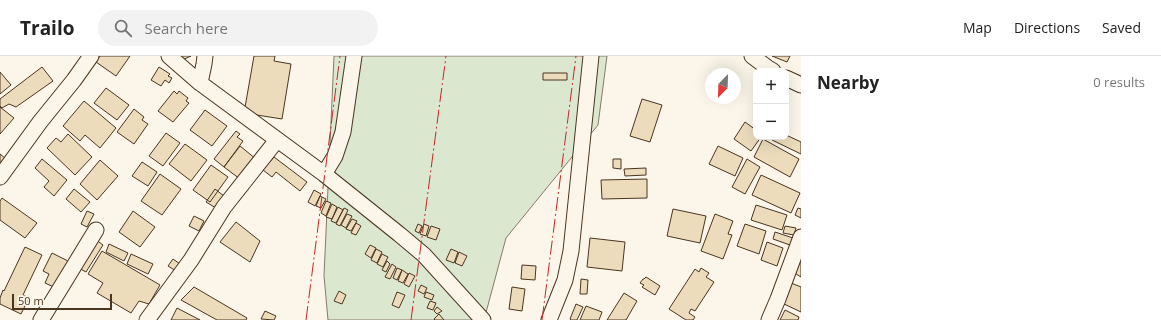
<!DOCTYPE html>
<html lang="en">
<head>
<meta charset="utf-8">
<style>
	:root { --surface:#fff; --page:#f2f2f2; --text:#222; --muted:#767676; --line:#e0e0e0 }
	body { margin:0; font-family:"Open Sans",sans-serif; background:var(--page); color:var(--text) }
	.controls { position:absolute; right:12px; top:12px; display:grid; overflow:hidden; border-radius:8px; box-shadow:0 4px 16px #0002 }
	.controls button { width:36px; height:36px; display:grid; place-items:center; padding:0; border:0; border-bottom:1px solid var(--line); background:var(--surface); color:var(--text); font:20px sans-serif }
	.compass { position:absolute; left:705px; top:12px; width:36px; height:36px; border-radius:50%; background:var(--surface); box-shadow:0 4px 16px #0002; rotate:203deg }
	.scale { position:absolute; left:12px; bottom:10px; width:100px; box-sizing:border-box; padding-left:4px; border:2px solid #4a3520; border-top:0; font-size:11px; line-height:14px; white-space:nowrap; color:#4a3520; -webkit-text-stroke:3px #fbf6e9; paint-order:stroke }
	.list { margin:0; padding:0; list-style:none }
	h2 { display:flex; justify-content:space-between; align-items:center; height:52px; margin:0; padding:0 16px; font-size:17px }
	h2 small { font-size:13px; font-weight:400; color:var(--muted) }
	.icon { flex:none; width:22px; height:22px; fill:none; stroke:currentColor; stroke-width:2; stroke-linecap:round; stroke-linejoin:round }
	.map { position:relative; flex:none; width:801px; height:264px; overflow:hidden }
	header { display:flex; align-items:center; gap:24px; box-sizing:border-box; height:56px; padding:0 20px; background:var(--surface); border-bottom:1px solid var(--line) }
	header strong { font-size:19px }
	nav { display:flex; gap:22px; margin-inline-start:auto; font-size:14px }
	.search { width:280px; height:36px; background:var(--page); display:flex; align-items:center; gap:10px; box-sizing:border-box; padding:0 14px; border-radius:22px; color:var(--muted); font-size:15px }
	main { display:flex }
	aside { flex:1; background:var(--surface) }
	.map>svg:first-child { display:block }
	.green { fill:#dce7d0; stroke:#887966 }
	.building { fill:#ecdcbc; stroke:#4a3520 }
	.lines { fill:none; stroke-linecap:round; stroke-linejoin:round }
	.minor-casing { stroke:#4a3520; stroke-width:17 }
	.minor { stroke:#fbf6e9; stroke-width:15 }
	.power { stroke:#c62828; stroke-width:1; stroke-dasharray:14 3 2 3; stroke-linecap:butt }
</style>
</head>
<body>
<header>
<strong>Trailo</strong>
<div class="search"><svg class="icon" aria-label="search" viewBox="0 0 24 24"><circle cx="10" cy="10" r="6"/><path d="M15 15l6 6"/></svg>Search here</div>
<nav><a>Map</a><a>Directions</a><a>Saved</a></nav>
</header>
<main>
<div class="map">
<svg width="801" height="264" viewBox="0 0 801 264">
	<rect width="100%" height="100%" fill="#fbf6e9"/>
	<path class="green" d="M334 0H607L598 69 506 182 484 264H328L324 220Z"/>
	<path class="building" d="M100 0H130L116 20 96 6Z
		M177 0H191L180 5Z
		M254 0H275L274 5 291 8 282 63 244 57Z
		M772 0H790L787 6Z
		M42 11 53 25 16 51 9 48 2 52 0 50V43Z
		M159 11 170 18 168 20 172 22 169 27 165 24 161 30 151 24Z
		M0 16 11 29 0 38Z
		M543 17H567V24H543Z
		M106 32 129 49 117 64 94 47Z
		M174 35 177 38 179 35 188 42 186 45 189 47 173 66 158 55Z
		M642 43 662 49 650 86 630 80Z
		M84 45 116 72 100 92 85 79 80 85 63 70Z
		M0 51 14 62 0 78Z
		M134 53 144 61 142 64 148 68 134 88 117 76Z
		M205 54 227 70 212 90 190 74Z
		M745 66 756 74V81H761L751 95 734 83Z
		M236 75 240 78 237 81 243 85 224 111 214 103Z
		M166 77 180 87 163 110 149 100Z
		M68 78 92 101 75 119 47 92 56 82 61 86Z
		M786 79 801 86V98L772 84 773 81H786Z
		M763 83 799 103 790 121 754 101Z
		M185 88 207 104 191 125 169 108Z
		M240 90 256 103 240 123 224 111Z
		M718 90 743 102 735 120 709 108Z
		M0 98 6 103 0 109Z
		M274 101 307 126 300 135 276 116 272 121 263 114Z
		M42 103 67 124 54 140 44 131 49 125 35 112Z
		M613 103H621V113L613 112Z
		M747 103 760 111 745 138 732 131Z
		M100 104 118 120 97 144 80 128Z
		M142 106 157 116 148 130 132 120Z
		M211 109 228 121 210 146 193 134Z
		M646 112V119L625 120 624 113Z
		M160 118 181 133 162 159 141 145Z
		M761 119 800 137 791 157 752 139Z
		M647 123V142L602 143 601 124Z
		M74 133 90 146 81 156 66 143Z
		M215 133 224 140 216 152 206 146Z
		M314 134 321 138 315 150 308 146Z
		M320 140 326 143 321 152 316 150Z
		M2 142 37 167 25 182 0 164V145Z
		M326 145 331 147 326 160 321 157Z
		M332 148 337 151 332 163 326 161Z
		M756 149 787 159 782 174 751 164Z
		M338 151 343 154 336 167 331 165Z
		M344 152 348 154 340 170 336 168Z
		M798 152 801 153V162L795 159Z
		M673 153 706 160 700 187 667 180Z
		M87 155 94 158 87 171 81 168Z
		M133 155 155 171 140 191 119 176Z
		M347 158 352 160 346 172 341 169Z
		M715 158 733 165 728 178 732 179 723 203 701 195Z
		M194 160 204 165 199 175 189 170Z
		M352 163 357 165 351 175 346 173Z
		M236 166 260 185 250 206 220 186Z
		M356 167 361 170 356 179 351 177Z
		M418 168 422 170 419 177 415 175Z
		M424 168 429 170 426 180 420 178Z
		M745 168 766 175 759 198 737 190Z
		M431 170 440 173 436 184 427 181Z
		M785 170 796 172 794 179 783 177Z
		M775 176 793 182 790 189 773 183Z
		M590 182 625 186 622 215 587 211Z
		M95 183 103 189 86 216 77 211Z
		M767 186 783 192 777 210 761 204Z
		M109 188 128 197 124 205 106 196Z
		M370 189 376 192 371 202 365 198Z
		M25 191 42 199 23 239 29 242 21 258 0 248V242L3 234 4 235Z
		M376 193 382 196 377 207 371 204Z
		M451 193 458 196 454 207 446 204Z
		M102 195 160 229 149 248 139 245 131 257 97 237 103 227 88 218Z
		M459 196 467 200 462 210 455 207Z
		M52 197 68 205 56 232 45 227 49 218 43 215Z
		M131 198 153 208 148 218 127 208Z
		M382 198 388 201 383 211 377 208Z
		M801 201V221L793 216Z
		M173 203 180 208 176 215 168 210Z
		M387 205 390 208 386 216 382 214Z
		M392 208 396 211 390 223 385 221Z
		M522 209 536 210 535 224 521 223Z
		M397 212 402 214 397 224 393 222Z
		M701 212 709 217 706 221 714 226 695 255 691 253 689 257 695 261 693 264H686L669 253 695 213 699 216Z
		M402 214 408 218 403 227 398 225Z
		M409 217 415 220 409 231 404 228Z
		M646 221 660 230 655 239 642 231 644 229 640 227 643 223H644Z
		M581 223 588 224 587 238H580Z
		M791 227 801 231V256L782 247Z
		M421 229 427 232 424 238 418 235Z
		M194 231 247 262 246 264H217L181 244Z
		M512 231 525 233 522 255 509 253Z
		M339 235 346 239 342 248 334 245Z
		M397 236 405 239 399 252 392 249Z
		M426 236 434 239 432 244 424 241Z
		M624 237 637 245 626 264H607Z
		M430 245 436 247 433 254 427 252Z
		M576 248 583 251 577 264H571L570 263Z
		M586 250 602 256 599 264H580Z
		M437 251 442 255 437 258 434 255Z
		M177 252 200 264H171Z
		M785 254 799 261 798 264H780Z
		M265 255 276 260 274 264 261 263Z
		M439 258 444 264H435L434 263Z"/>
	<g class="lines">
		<g class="minor-casing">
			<path id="minor" d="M169 0 200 27 324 118 399 178 424 199 483 264
				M752 0 768 12 773 15
				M786 22 801 29
				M200 27 204 8 205 0
				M324 118 335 100 343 76 354 0
				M0 121 40 66 74 24 91 0
				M41 264 96 174
				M147 264 191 204 224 151 277 84
				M549 264 565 224 571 195 591 0
				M769 264 778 243 801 181"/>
		</g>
		<use href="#minor" class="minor"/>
		<path class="power" d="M306 264 340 0
			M411 264 446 0
			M542 264 576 0"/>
	</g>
</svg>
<div class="controls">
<button>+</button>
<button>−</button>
</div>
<svg class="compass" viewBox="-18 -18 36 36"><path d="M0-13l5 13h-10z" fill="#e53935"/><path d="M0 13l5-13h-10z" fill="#767676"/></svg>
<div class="scale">50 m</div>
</div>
<aside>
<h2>Nearby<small>0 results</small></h2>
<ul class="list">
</ul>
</aside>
</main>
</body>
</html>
